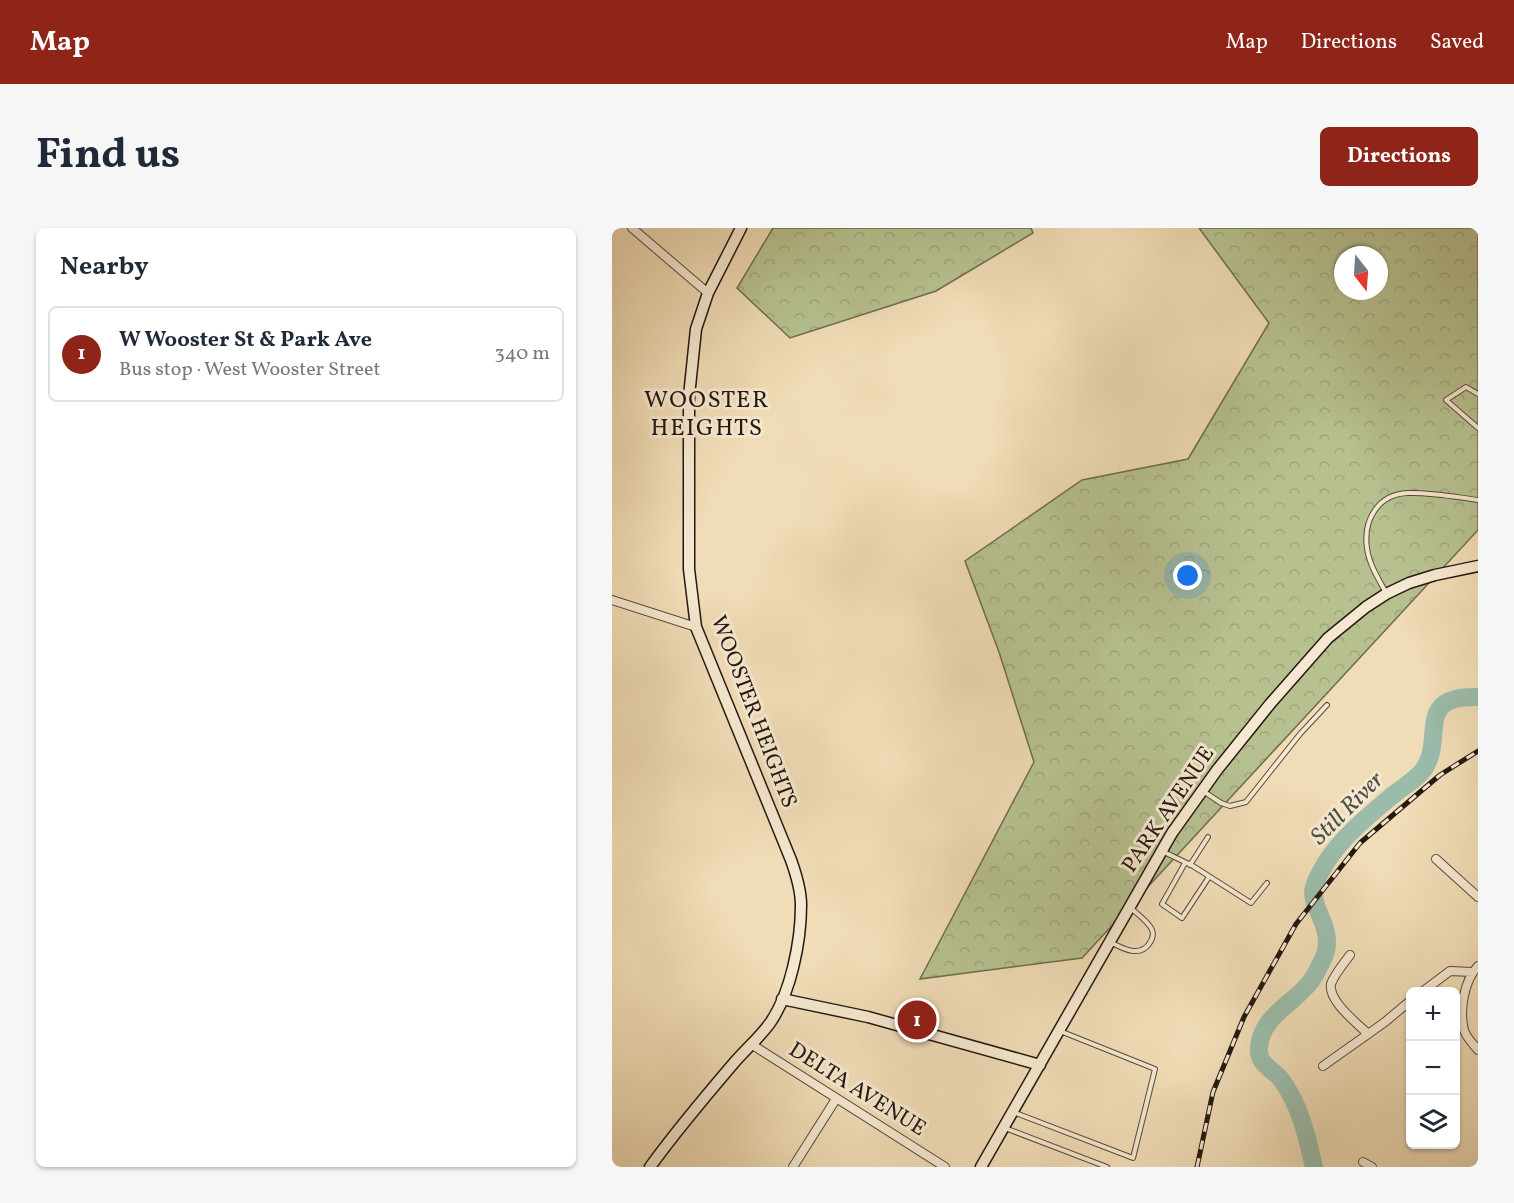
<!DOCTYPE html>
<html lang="en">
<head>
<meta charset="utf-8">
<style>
	:root { --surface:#fff; --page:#f6f6f7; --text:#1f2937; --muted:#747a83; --line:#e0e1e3; --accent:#8f2418 }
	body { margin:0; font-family:Vollkorn,serif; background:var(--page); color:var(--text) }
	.controls { position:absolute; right:18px; bottom:18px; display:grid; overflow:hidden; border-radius:9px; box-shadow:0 2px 4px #0004 }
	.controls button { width:54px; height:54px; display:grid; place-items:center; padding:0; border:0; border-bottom:2px solid var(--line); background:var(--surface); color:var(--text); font:30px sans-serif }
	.compass { position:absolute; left:722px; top:18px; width:54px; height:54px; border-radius:50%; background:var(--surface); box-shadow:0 2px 4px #0004; rotate:163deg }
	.you { position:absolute; left:576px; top:348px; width:21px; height:21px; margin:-15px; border:4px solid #fff; border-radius:50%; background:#1a73e8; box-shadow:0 0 0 9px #1a73e833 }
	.badge { display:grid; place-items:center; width:39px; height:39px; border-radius:50%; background:var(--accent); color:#fff; font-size:20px; font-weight:700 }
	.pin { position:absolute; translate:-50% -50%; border:3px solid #fff; box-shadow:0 2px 6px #0006 }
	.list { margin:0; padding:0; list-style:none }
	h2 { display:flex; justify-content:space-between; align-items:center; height:78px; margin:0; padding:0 24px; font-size:26px }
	h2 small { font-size:20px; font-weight:400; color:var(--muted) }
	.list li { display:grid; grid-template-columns:39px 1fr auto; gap:18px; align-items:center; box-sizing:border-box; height:96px; margin:0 12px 12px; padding:0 12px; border:2px solid var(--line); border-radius:9px }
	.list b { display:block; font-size:22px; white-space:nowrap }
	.list p { margin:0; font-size:20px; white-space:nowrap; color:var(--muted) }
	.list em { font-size:20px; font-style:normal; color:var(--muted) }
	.icon { flex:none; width:33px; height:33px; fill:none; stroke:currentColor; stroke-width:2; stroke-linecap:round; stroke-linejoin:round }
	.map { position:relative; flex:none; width:866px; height:939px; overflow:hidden; border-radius:9px }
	header { display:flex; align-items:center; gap:36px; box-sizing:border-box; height:84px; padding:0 30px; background:var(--accent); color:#fff }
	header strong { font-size:28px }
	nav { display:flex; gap:33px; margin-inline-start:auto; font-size:21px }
	.intro { display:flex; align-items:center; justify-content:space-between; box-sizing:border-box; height:144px; padding:0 36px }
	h1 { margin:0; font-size:42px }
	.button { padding:15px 27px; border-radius:9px; background:var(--accent); color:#fff; font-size:21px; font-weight:700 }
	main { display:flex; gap:36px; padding:0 36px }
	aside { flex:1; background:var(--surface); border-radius:9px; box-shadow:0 2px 4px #0004 }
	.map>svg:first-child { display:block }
	.park { fill:url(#park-crowns); stroke:#6e6c50; stroke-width:1.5; fill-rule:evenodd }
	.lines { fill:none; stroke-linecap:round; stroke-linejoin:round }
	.river { stroke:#9bbcab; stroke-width:18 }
	.lane-casing { stroke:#57493a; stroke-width:6 }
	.street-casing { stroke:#57493a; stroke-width:10 }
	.secondary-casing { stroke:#241810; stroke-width:13 }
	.lane { stroke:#f5e8d0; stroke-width:4 }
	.street { stroke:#f5e8d0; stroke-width:8 }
	.secondary { stroke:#f5e8d0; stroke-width:10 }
	.rail-casing { stroke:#241810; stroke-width:5 }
	.rail { stroke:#f5e8d0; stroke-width:3; stroke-dasharray:9; stroke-linecap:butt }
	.labels { text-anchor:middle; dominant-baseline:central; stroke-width:6; stroke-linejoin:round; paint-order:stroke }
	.street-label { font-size:22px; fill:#241810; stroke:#f5e8d0 }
	.neighbourhood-label { font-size:24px; letter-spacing:1.5px; fill:#241810; stroke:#f5e8d0 }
	.water-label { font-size:24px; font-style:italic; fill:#4e5146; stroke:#f5e8d0 }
</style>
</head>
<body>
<header>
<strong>Map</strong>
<nav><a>Map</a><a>Directions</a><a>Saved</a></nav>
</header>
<div class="intro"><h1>Find us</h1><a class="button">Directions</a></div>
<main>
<aside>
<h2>Nearby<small></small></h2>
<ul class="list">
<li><span class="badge">1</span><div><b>W Wooster St &amp; Park Ave</b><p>Bus stop · West Wooster Street</p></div><em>340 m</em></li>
</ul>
</aside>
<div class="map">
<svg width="866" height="939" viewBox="0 0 866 939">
	<defs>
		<pattern id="park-crowns" width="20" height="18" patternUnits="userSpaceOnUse" patternTransform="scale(1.5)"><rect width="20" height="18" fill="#b7c190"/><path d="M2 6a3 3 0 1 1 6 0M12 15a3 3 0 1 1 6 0" fill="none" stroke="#9da57b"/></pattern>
	</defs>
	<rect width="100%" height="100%" fill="#f0dcb6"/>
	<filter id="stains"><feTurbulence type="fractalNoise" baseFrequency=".00333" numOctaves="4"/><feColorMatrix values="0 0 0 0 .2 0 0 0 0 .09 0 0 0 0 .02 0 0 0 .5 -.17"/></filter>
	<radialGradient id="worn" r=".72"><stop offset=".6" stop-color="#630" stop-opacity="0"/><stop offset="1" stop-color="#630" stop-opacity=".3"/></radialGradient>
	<path class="park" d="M161 0H419L421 5 324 63 178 110 125 60Z
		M587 0H866V302L470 730 308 751 422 534 387 424 353 333 470 252 576 231 657 95ZM731 27H767V63H731Z"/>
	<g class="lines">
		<path class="river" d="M702 939C695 909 689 880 671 854 663 841 645 838 647 819 650 787 682 776 699 753 704 746 708 737 712 729 724 700 696 678 702 659 715 621 751 592 781 567 791 559 805 551 812 541 833 510 802 467 866 469"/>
		<g class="lane-casing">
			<path id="lane" d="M866 166 854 159 834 172 866 200
				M773 363C766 350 757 336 755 320 751 292 766 266 796 265 819 264 843 269 866 272
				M591 563 609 575 618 578 634 574 688 506 715 477
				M552 624 581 638 639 675 655 655
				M573 635 550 676 570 690 597 649
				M578 637 596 609
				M498 714C510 720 527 730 537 716 540 712 542 707 540 702 537 694 526 687 520 681
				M401 884 521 930 543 841 448 803
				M393 900 495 939"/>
		</g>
		<g class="street-casing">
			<path id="street" d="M20 0 96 65
				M0 372 84 399
				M824 631 866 669
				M738 727C732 735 722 747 719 756 716 773 745 795 756 806
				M866 738C852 753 847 782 852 802 854 809 861 816 866 822
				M810 764 838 743 860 744
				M139 816 333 939
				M711 838 773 794 798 773
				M751 934 760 939
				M181 939 224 871"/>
		</g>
		<g class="secondary-casing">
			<path id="secondary" d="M170 771 256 789 428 837
				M38 939C64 903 92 870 121 836 133 822 148 809 158 795 179 765 189 713 189 677 189 661 184 646 179 632L84 399 77 341V168L84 101 96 65 129 0
				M369 939 560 605 605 542 658 476 716 410 754 379 774 366 797 355 823 347 866 338"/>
		</g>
		<use href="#lane" class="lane"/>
		<use href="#street" class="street"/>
		<use href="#secondary" class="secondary"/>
		<g class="rail-casing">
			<path id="rail" d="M585 939 601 864 632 789 684 696 748 615 828 547 866 523"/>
		</g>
		<use href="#rail" class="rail"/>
	</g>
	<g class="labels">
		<g class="street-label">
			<text transform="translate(141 484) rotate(69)">WOOSTER HEIGHTS</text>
			<text transform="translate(557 582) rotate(-56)">PARK AVENUE</text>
			<text transform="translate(245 862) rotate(32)">DELTA AVENUE</text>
		</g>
		<g class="neighbourhood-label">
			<text x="95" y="173">WOOSTER<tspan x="95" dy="28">HEIGHTS</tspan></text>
		</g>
		<g class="water-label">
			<text transform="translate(736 581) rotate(-45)">Still River</text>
		</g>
	</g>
	<rect width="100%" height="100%" filter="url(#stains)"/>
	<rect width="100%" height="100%" fill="url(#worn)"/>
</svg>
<div class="controls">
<button>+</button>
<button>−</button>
<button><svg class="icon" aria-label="layers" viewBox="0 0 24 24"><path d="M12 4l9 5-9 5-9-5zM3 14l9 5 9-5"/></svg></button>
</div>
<svg class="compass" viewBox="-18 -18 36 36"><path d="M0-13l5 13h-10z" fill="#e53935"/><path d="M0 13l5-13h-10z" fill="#747a83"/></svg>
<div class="you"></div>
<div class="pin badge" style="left:305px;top:792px">1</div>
</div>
</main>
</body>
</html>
